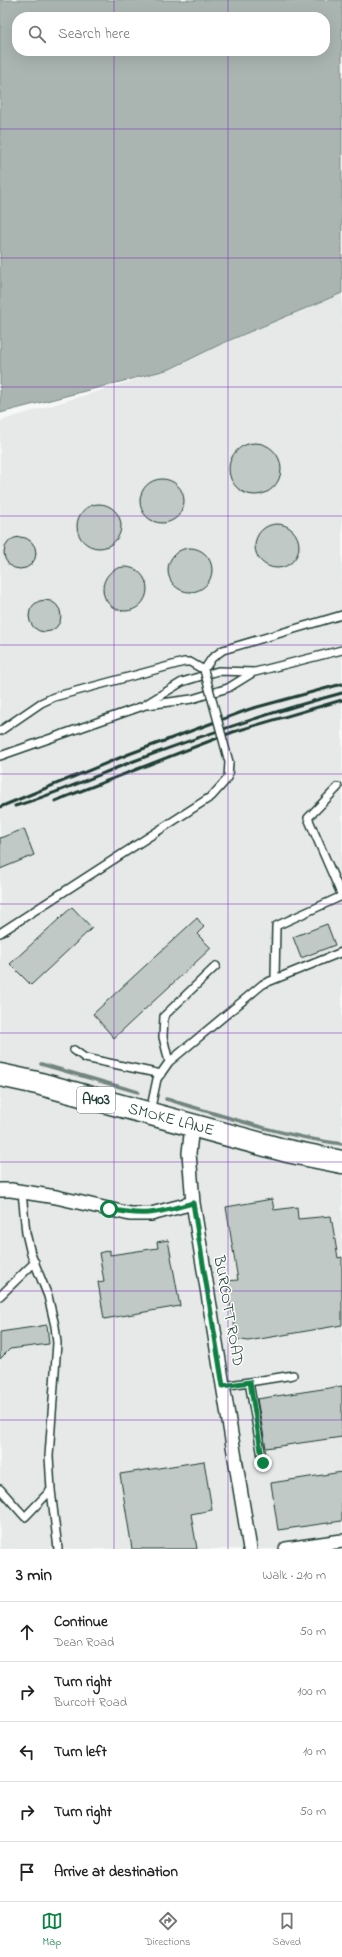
<!DOCTYPE html>
<html lang="en">
<head>
<meta charset="utf-8">
<style>
	:root { --surface:#fff; --page:#f2f2f2; --text:#222; --muted:#767676; --line:#e0e0e0; --accent:#0b8043 }
	body { margin:0; font-family:"Indie Flower",sans-serif; background:var(--page); color:var(--text) }
	.stop { position:absolute; width:12px; height:12px; margin:-9px; border:3px solid #0b8043; border-radius:50%; background:#fff }
	.stop.end { background:#0b8043; border-color:#fff; box-shadow:0 1px 4px #0008 }
	.list { margin:0; padding:0; list-style:none }
	h2 { display:flex; justify-content:space-between; align-items:center; height:52px; margin:0; padding:0 16px; font-size:17px }
	h2 small { font-size:13px; font-weight:400; color:var(--muted) }
	.list li { display:grid; grid-template-columns:26px 1fr auto; gap:12px; align-items:center; box-sizing:border-box; height:60px; padding:0 16px; border-top:1px solid var(--line) }
	.list b { display:block; font-size:15px; white-space:nowrap }
	.list p { margin:0; font-size:13px; white-space:nowrap; color:var(--muted) }
	.list em { font-size:13px; font-style:normal; color:var(--muted) }
	.icon { flex:none; width:22px; height:22px; fill:none; stroke:currentColor; stroke-width:2; stroke-linecap:round; stroke-linejoin:round }
	.map { position:relative; flex:none; width:342px; height:1549px; overflow:hidden }
	.search { position:absolute; background:var(--surface); box-shadow:0 4px 16px #0002; left:12px; right:12px; top:12px; height:44px; display:flex; align-items:center; gap:10px; box-sizing:border-box; padding:0 14px; border-radius:16px; color:var(--muted); font-size:15px }
	.sheet { height:352px; background:var(--surface) }
	nav { display:flex; justify-content:space-around; align-items:center; box-sizing:border-box; height:56px; border-top:1px solid var(--line); background:var(--surface); font-size:11px; color:var(--muted) }
	nav a { display:grid; justify-items:center; gap:2px }
	nav .on { color:var(--accent) }
	.map>svg:first-child { display:block }
	.built { fill:#e6e9e8 }
	.water { fill:#aab5b1; stroke:#72857f; fill-rule:evenodd }
	.lines { fill:none; stroke-linecap:round; stroke-linejoin:round }
	.stream { stroke:#72857f; stroke-width:3.5 }
	.building { fill:#c0c9c6; stroke:#1f3d34 }
	.lane-casing { stroke:#1f3d34; stroke-width:10 }
	.street-casing { stroke:#1f3d34; stroke-width:16 }
	.highway-casing { stroke:#1f3d34; stroke-width:25 }
	.lane { stroke:#fff; stroke-width:7 }
	.street { stroke:#fff; stroke-width:13 }
	.highway { stroke:#fff; stroke-width:22 }
	.rail { stroke:#1f3d34; stroke-width:3 }
	.lane-bridge-casing { stroke:#1f3d34; stroke-width:10; stroke-linecap:butt }
	.lane-bridge { stroke:#fff; stroke-width:7 }
	.route { stroke:#0b8043; stroke-width:5 }
	.grid { fill:none; stroke:#7b2cbf; stroke-width:1; stroke-opacity:0.55 }
	.labels { text-anchor:middle; dominant-baseline:central; stroke-width:3; stroke-linejoin:round; paint-order:stroke }
	.shield { fill:#fff; stroke:#627771; stroke-width:1 }
	.shield-label { font-size:15px; font-weight:bold; fill:#1f3d34 }
	.street-label { font-size:16px; fill:#1f3d34; stroke:#fff }
</style>
</head>
<body>
<div class="map">
<svg width="342" height="1549" viewBox="0 0 342 1549">
	<rect width="100%" height="100%" fill="#f6f7f7"/>
	<filter id="ink" filterUnits="userSpaceOnUse"><feTurbulence type="fractalNoise" baseFrequency=".025" numOctaves="2"/><feDisplacementMap in="SourceGraphic" scale="8" xChannelSelector="R" yChannelSelector="G"/><feConvolveMatrix kernelMatrix="1 2 1 2 8 2 1 2 1" color-interpolation-filters="sRGB"/></filter>
	<g filter="url(#ink)">
		<path class="built" d="M342 292V1549H0V421L141 378Z"/>
		<path class="water" d="M0 0H342V293L223 343 170 369 0 413ZM17 17H325V51H17Z"/>
		<g class="lines">
			<path class="stream" d="M41 1064 138 1092
				M166 1099C224 1116 282 1136 342 1144"/>
		</g>
		<path class="building" d="M229 469a26 26 0 1 1 52 0a26 26 0 1 1-52 0Z
			M140 501a22 22 0 1 1 44 0a22 22 0 1 1-44 0Z
			M77 526a22 22 0 1 1 44 0a22 22 0 1 1-44 0Z
			M255 546a22 22 0 1 1 44 0a22 22 0 1 1-44 0Z
			M4 553a16 16 0 1 1 32 0a16 16 0 1 1-32 0Z
			M168 570a22 22 0 1 1 44 0a22 22 0 1 1-44 0Z
			M103 589a22 22 0 1 1 44 0a22 22 0 1 1-44 0Z
			M29 616a16 16 0 1 1 32 0a16 16 0 1 1-32 0Z
			M24 829 34 855 0 869V838Z
			M72 907 92 928 31 985 10 964Z
			M197 918 204 927 197 934 211 948 114 1038 93 1014Z
			M327 924 335 945 301 958 293 937Z
			M272 1199 274 1210 297 1207 298 1219 331 1216 338 1258 342 1257V1325L248 1341 237 1339 226 1281 238 1280 226 1207Z
			M168 1240 180 1306 104 1319 98 1282 104 1281 99 1253 110 1250V1255L158 1248 157 1242Z
			M47 1325 49 1344 10 1349 0 1359V1332Z
			M342 1386V1437L266 1448 257 1399Z
			M204 1461 212 1510 191 1514 197 1549H132L120 1474Z
			M342 1472V1521L278 1530 271 1483Z"/>
		<g class="lines">
			<g class="lane-casing">
				<path id="lane" d="M147 705 192 699 228 688 254 672
					M0 731 41 703 54 697 184 662H190L204 670 212 658 223 650 342 615
					M0 756 143 706 182 682 218 671 255 672 342 650
					M338 787 308 818 342 896
					M0 933 212 796 228 778 229 762
					M275 979 276 926 342 896
					M74 1050 85 1058 161 1074
					M169 1062 163 1037 164 1016 216 966
					M150 1112 157 1079 169 1062 263 984 342 952
					M22 1192 26 1233 31 1254 48 1296 55 1326 57 1343 49 1456 51 1490 58 1549
					M0 1296 35 1262
					M249 1382 293 1375
					M223 1386 249 1382 263 1463
					M0 1489 25 1517 51 1490"/>
			</g>
			<g class="street-casing">
				<path id="street" d="M192 1126 189 1153 193 1203 250 1549
					M0 1190H11L56 1197 130 1214H151L193 1203
					M286 1549 342 1541"/>
			</g>
			<g class="highway-casing">
				<path id="highway" d="M0 1075 37 1083 287 1151 342 1162"/>
			</g>
			<use href="#lane" class="lane"/>
			<use href="#street" class="street"/>
			<use href="#highway" class="highway"/>
			<path class="rail" d="M55 801 233 732 342 700
				M15 806C56 794 95 776 134 761 203 735 271 712 342 693
				M0 807 129 754 250 709 342 684"/>
			<g class="lane-bridge-casing">
				<path id="lane-bridge" d="M204 670 229 762"/>
			</g>
			<use href="#lane-bridge" class="lane-bridge"/>
		</g>
	</g>
	<g class="lines" filter="url(#ink)">
		<path class="route" d="M109 1209C146 1217 157 1213 193 1203L223 1386 250 1382 263 1463"/>
	</g>
	<path class="grid" d="M114 0V17M228 0V17M114 51V1549M228 51V1549M0 129H342M0 258H342M0 387H342M0 516H342M0 645H342M0 774H342M0 904H342M0 1033H342M0 1162H342M0 1291H342M0 1420H342"/>
	<g class="labels">
		<rect class="shield" x="77" y="1087" width="38" height="26" rx="3"/>
		<g class="shield-label">
			<text x="96" y="1100">A403</text>
		</g>
		<g class="street-label">
			<text transform="translate(171 1120) rotate(15)">SMOKE LANE</text>
			<text transform="translate(228 1311) rotate(80)">BURCOTT ROAD</text>
		</g>
	</g>
</svg>
<div class="stop" style="left:109px;top:1209px"></div>
<div class="stop end" style="left:263px;top:1463px"></div>
<div class="search"><svg class="icon" aria-label="search" viewBox="0 0 24 24"><circle cx="10" cy="10" r="6"/><path d="M15 15l6 6"/></svg>Search here</div>
</div>
<section class="sheet">
<h2>3 min<small>Walk · 210 m</small></h2>
<ul class="list">
<li><svg class="icon" aria-label="ahead" viewBox="0 0 24 24"><path d="M12 20V5M6 11l6-6 6 6"/></svg><div><b>Continue</b><p>Dean Road</p></div><em>50 m</em></li>
<li><svg class="icon" aria-label="right" viewBox="0 0 24 24"><path d="M7 20v-9h11M14 6l5 5-5 5"/></svg><div><b>Turn right</b><p>Burcott Road</p></div><em>100 m</em></li>
<li><svg class="icon" aria-label="left" viewBox="0 0 24 24"><path d="M17 20v-9H6M10 6l-5 5 5 5"/></svg><div><b>Turn left</b></div><em>10 m</em></li>
<li><svg class="icon" aria-label="right" viewBox="0 0 24 24"><path d="M7 20v-9h11M14 6l5 5-5 5"/></svg><div><b>Turn right</b></div><em>50 m</em></li>
<li><svg class="icon" aria-label="arrive" viewBox="0 0 24 24"><path d="M6 21V4h12l-3 4 3 4H6"/></svg><div><b>Arrive at destination</b></div></li>
</ul>
</section>
<nav>
<a class="on"><svg class="icon" aria-label="map" viewBox="0 0 24 24"><path d="M3 6l6-2 6 2 6-2v14l-6 2-6-2-6 2zM9 4v14M15 6v14"/></svg>Map</a>
<a><svg class="icon" aria-label="directions" viewBox="0 0 24 24"><path d="M12 3l9 9-9 9-9-9zM9 14v-3h6M13 9l2 2-2 2"/></svg>Directions</a>
<a><svg class="icon" aria-label="saved" viewBox="0 0 24 24"><path d="M7 4h10v16l-5-4-5 4z"/></svg>Saved</a>
</nav>
</body>
</html>
